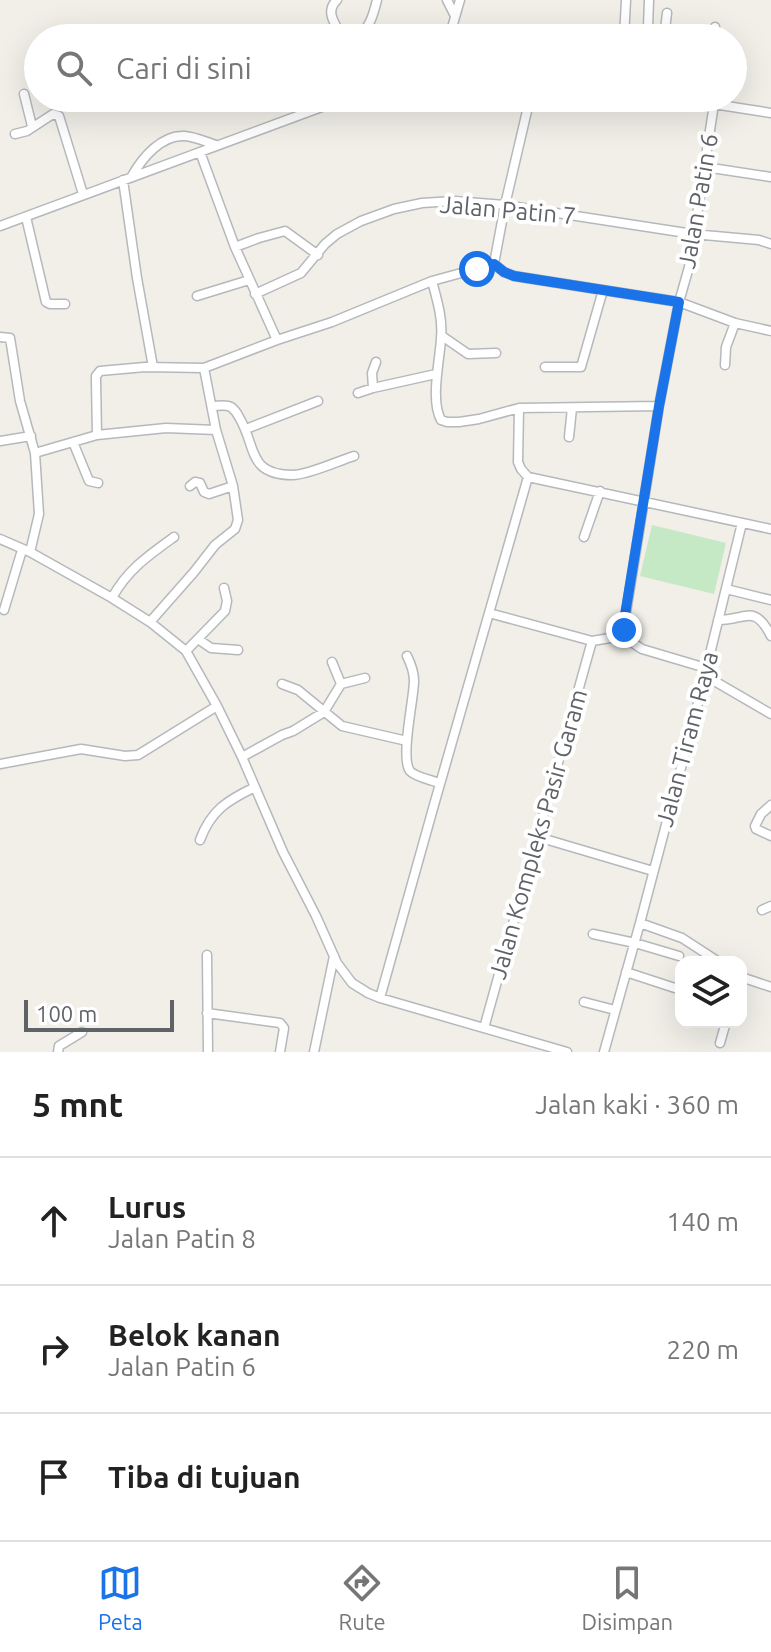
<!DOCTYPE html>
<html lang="id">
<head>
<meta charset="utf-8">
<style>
	:root { --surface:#fff; --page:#f2f2f2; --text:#222; --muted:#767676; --line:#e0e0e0; --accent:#1a73e8 }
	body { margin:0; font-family:Ubuntu,sans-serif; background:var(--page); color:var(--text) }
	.controls { position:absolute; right:24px; bottom:24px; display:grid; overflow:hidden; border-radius:16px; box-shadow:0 8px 32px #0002 }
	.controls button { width:72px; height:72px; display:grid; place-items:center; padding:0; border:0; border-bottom:2px solid var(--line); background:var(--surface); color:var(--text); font:40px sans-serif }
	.scale { position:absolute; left:24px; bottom:20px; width:150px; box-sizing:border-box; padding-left:8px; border:4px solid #5f6368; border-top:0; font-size:22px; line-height:28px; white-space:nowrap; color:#5f6368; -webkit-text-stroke:6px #fff; paint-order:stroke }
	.stop { position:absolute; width:24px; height:24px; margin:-18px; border:6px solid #1a73e8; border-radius:50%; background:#fff }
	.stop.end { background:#1a73e8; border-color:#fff; box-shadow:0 2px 8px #0008 }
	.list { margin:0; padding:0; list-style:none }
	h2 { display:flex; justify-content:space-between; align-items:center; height:104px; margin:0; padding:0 32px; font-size:34px }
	h2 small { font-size:26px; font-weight:400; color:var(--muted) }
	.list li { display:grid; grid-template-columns:52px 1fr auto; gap:24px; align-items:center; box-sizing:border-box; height:128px; padding:0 32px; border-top:2px solid var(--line) }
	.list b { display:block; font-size:30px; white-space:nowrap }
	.list p { margin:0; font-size:26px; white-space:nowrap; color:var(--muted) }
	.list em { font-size:26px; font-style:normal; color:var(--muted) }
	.icon { flex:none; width:44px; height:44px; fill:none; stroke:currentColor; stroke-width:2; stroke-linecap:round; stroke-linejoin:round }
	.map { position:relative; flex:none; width:771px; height:1052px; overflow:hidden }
	.search { position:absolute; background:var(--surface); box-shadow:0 8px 32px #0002; left:24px; right:24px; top:24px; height:88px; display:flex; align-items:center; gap:20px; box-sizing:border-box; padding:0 28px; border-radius:44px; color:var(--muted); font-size:30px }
	.sheet { height:488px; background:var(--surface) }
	nav { display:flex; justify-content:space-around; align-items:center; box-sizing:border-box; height:112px; border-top:2px solid var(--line); background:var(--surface); font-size:22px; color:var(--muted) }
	nav a { display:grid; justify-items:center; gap:4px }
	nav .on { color:var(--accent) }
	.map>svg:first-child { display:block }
	.green { fill:#c5e8c5 }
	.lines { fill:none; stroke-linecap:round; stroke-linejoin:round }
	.minor-casing { stroke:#b5b8bc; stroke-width:11 }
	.minor { stroke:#fff; stroke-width:8 }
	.route { stroke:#1a73e8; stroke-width:10 }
	.labels { text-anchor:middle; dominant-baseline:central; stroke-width:8; stroke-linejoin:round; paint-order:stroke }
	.street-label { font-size:24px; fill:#5f6368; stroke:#fff }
</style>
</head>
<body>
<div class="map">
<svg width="771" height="1052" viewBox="0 0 771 1052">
	<rect width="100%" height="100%" fill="#f1efe8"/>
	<path class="green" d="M652 525 726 543 714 594 640 576Z"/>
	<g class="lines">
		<g class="minor-casing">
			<path id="minor" d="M337 0C324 12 336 25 343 38
				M447 0 455 16
				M649 0 648 27 653 38
				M357 38C370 27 373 16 377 0
				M449 38 460 0
				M624 38 626 0
				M664 38 667 13
				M711 38 715 27
				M24 94 32 126
				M675 98 771 113
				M15 134 27 131 53 114 59 116 83 194
				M200 152 235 247 277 340
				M705 167 771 177
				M132 176C142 158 162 134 185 136 196 137 206 142 216 145
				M123 180 137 278 153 367
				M26 217 46 302 50 304H65
				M0 226 346 98
				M235 247 259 238 285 231 318 255
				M494 264 504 272 514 276 679 302 735 323 771 331
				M494 264 505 205 530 98
				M432 281C437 300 443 319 441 338 440 360 430 400 441 420L447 422H459L479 419 519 408 659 406
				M255 294 301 273 325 244 337 234 361 221 394 209 422 203 454 201 505 205 693 234 759 240 771 244
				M197 296 249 280
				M442 336 468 354 496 353
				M0 337 10 338 20 401 35 453 39 514 30 552
				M725 365 726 347 735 323
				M545 367H581L603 290
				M373 388 372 373 376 362
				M358 393 373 388 436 374
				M212 406C218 406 226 404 231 407 235 410 237 413 239 417 257 447 247 475 293 475 308 475 338 461 354 456
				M519 408 518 462 521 469 528 477 771 529
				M246 429 318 401
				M97 435 166 428 216 430
				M569 437 572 408
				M0 441 31 436
				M73 442 89 481 98 483
				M35 453 97 435 96 381V376L100 371 145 367 204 368 277 340 332 322 432 281 494 264
				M190 486 195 482 200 483 204 492 209 494 233 486
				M584 537 600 491
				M0 539 30 552 112 598 150 622 186 651 217 706 242 757 283 852 316 916 337 963 352 983 368 993 380 998 567 1052
				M726 589 771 600
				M112 598C127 570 149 555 174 537
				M4 610 22 550
				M489 613 592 641 610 638 624 630
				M718 620C744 621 754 602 771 636
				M150 622 194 572 215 545 235 529 238 520 233 486 216 430 204 368
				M198 639 211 648 238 650
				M186 651 225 611 227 601 224 588
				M407 656C411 664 414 672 414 681 414 698 400 758 410 771 415 777 432 780 439 783
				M332 662 341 684
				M706 668 642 649C632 643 626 638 624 625L659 406 679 302 689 267 714 104
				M704 675 771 714
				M282 684 298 690 342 726 407 741
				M242 757 282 735 293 731 324 712 341 684 365 678
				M0 764 81 749 125 756 138 755 217 706
				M771 805 761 814 755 826 756 829 771 836
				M538 837 653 871
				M200 840C211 810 228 800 255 787
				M762 910 771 906
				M640 923 682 938 719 962
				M593 934 635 943 679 956
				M207 955 208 1052
				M626 972 681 990
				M741 977 771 987
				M380 998C428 824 478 650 528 477
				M584 1002 615 1010
				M207 1013 280 1023 284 1028 280 1052
				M484 1028 592 641
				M720 1043 726 1022
				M58 1052 59 1046 82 1032
				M314 1052 334 956
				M604 1052 640 923 696 711 742 523"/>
		</g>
		<use href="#minor" class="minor"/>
	</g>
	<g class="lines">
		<path class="route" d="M477 269 494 264 504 272 514 276 679 302 659 406 625 615 624 630"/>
	</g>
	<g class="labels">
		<g class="street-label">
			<text transform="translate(698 201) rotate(-80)">Jalan Patin 6</text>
			<text transform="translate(508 210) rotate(5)">Jalan Patin 7</text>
			<text transform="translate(687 739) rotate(-75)">Jalan Tiram Raya</text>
			<text transform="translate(538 834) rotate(-74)">Jalan Kompleks Pasir Garam</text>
		</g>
	</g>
</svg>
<div class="controls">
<button><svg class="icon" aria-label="layers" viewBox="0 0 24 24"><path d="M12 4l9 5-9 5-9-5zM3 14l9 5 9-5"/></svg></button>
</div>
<div class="scale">100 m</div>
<div class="stop" style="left:477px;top:269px"></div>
<div class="stop end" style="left:624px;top:630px"></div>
<div class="search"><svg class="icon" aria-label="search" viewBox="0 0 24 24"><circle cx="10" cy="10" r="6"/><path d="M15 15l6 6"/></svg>Cari di sini</div>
</div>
<section class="sheet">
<h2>5 mnt<small>Jalan kaki · 360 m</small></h2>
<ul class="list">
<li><svg class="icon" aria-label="ahead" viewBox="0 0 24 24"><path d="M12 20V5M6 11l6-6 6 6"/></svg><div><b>Lurus</b><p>Jalan Patin 8</p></div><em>140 m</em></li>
<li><svg class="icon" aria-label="right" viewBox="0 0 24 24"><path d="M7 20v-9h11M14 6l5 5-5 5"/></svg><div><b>Belok kanan</b><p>Jalan Patin 6</p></div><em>220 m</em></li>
<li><svg class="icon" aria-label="arrive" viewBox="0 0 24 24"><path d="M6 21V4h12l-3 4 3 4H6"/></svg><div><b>Tiba di tujuan</b></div></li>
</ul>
</section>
<nav>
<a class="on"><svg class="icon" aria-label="map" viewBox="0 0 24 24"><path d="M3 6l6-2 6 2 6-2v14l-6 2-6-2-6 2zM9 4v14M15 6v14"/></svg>Peta</a>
<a><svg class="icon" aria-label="directions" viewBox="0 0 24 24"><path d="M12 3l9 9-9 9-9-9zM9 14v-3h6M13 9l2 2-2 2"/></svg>Rute</a>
<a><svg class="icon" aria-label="saved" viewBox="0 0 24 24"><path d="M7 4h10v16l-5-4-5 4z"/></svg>Disimpan</a>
</nav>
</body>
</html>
